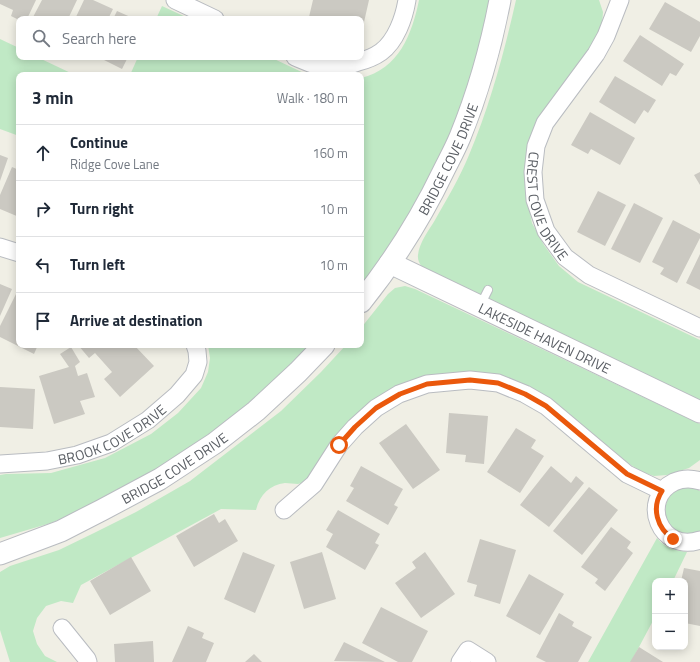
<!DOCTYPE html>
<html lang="en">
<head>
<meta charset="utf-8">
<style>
	:root { --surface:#fff; --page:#f2f2f3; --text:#1f2937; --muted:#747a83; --line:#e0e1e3 }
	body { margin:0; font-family:"Titillium Web",sans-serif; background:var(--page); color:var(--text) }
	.controls { position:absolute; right:12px; bottom:12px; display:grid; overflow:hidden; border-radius:8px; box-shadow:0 2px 10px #0003 }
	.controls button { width:36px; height:36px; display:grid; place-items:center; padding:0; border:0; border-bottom:1px solid var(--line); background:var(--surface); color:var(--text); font:20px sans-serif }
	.stop { position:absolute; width:12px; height:12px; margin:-9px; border:3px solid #ea580c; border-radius:50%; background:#fff }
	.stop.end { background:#ea580c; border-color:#fff; box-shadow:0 1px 4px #0008 }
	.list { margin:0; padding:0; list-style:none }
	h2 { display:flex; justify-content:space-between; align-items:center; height:52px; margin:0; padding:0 16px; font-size:17px }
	h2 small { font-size:13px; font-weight:400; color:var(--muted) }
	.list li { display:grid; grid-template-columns:26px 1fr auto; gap:12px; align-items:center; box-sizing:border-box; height:56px; padding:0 16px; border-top:1px solid var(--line) }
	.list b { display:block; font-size:15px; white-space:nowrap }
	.list p { margin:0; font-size:13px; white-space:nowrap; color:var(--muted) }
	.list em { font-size:13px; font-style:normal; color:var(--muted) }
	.icon { flex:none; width:22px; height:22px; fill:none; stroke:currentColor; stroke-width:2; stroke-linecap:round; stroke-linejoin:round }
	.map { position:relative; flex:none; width:700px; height:662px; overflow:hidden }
	.search { position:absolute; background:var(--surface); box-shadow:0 2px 10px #0003; left:16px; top:16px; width:348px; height:44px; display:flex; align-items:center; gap:10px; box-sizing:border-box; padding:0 14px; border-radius:8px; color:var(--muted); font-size:15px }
	.panel { position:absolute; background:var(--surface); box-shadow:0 2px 10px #0003; left:16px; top:72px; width:348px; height:276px; border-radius:8px }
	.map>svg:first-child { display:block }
	.green { fill:#c0e9c5 }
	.building { fill:#cbc9c2 }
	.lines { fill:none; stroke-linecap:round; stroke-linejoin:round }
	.service-casing { stroke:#b9bcc1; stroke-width:10 }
	.minor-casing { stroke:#b9bcc1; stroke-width:19 }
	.tertiary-casing { stroke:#b9bcc1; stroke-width:23 }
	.service { stroke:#fff; stroke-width:8 }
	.minor { stroke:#fff; stroke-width:17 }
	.tertiary { stroke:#fff; stroke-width:21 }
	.route { stroke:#ea580c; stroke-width:5 }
	.labels { text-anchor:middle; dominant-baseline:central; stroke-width:3; stroke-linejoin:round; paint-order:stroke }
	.street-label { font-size:14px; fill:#5c6066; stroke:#fff }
</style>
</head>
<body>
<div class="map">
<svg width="700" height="662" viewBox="0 0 700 662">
	<rect width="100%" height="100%" fill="#f0efe5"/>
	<path class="green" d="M419 0H495L482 53 441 167 361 293V78C399 69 412 34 419 0Z
		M516 0H599L603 12 602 25 593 44 539 127 527 198 532 223 544 245 559 266 578 282 700 340V401L428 273C423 268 417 263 418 255 419 243 429 230 435 220 447 199 460 177 469 155 490 105 504 53 516 0Z
		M162 6 190 19H156Z
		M0 39 19 48V57H37L75 75H19V136L0 129Z
		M138 57H270L308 75H130Z
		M405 286 415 289 700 424V460L689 468 667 475 654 476 642 472 628 463 556 403 532 389 399 386 310 478C306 480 302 483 298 484 294 484 289 483 285 483 270 485 260 494 256 510L221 509 81 585 73 603 61 601 46 606 37 618 33 631 37 644 45 656 57 662H10L0 630V572L10 566 59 550 94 533 136 512 190 481 281 411 321 372 346 345H361V328L388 294 395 288Z
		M208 345H318L245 414 119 495 51 523 0 538V475L6 474 51 473 105 458 151 434 178 413 201 388 208 372 210 358Z
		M692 487 700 491V531C694 533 688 535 682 533 659 527 660 493 683 488 685 487 689 487 692 487Z
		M657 538C666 549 674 550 687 552L673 581H655V617L631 662H588Z"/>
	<path class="building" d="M0 0H36L27 19 19 20 11 16 13 10 0 4Z
		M42 0H77L68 19H32Z
		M84 0H93L113 9 108 19H75Z
		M313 0H369L362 31 361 19H318L309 17Z
		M665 2 700 22V36L691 52 649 29Z
		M117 11 135 19H113Z
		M640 35 684 64 676 76 670 73 662 86 623 61Z
		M98 57H128L122 69Z
		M615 76 656 100 648 113 644 110 635 124 599 102Z
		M590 112 635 138 620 165 591 149 588 154 571 145Z
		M0 155 8 158 0 181Z
		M12 167 19 170V217L0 209V195Z
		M700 172V185L694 175Z
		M598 191 626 205 605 246 577 232Z
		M634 203 663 218 640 263 611 249Z
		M673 220 700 234V238L677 283 660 274 664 268 652 262Z
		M700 254V290L686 283Z
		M0 284 12 289 0 316Z
		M19 288V345H38L34 354 0 337V326Z
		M78 345H134L154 366 120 397 104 379 112 372 95 353 89 358Z
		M71 347 80 362 75 366 78 376 87 373 95 397 80 401 85 414 54 424 39 376 69 367 60 354Z
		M0 387 35 389 33 429 0 427Z
		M449 413 488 416 484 464 465 462 466 455 446 453Z
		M406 424 440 470 413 489 379 443Z
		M516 428 536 440 531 448 544 456 520 493 487 472Z
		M361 466 403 489 394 505 398 507 388 525 346 501 354 488 350 486Z
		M551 466 571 483 576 476 584 483 549 527 520 505Z
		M589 487 618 510 582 555 553 531Z
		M338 510 380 534 375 543 379 545 365 570 326 547 333 534 326 530Z
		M214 514 219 523 225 519 238 541 194 567 176 536Z
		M611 527 631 542 627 548 633 553 605 591 595 583 598 579 581 567Z
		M480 539 516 550 500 604 474 596 477 585 467 582Z
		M243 552 275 565 255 613 224 599Z
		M322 552 336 599 304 609 290 562Z
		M425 552 455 594 421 618 395 583 416 568 412 562Z
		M131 557 151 591 110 615 90 581Z
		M684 568 700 571V626L685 623V581H681Z
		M529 574 564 594 540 635 506 616Z
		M381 607 428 631 412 662H398L362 643Z
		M559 613 574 622 572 626 592 637 578 662H546L536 657Z
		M188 626 204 633 202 638 214 643 206 662H172Z
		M153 641 154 662H115L114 644Z
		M344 642 385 662 334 661Z
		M639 647 663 662H630Z
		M254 654 262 662H245Z"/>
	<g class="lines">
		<g class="service-casing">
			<path id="service" d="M480 306 488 290"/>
		</g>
		<g class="minor-casing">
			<g id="minor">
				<path d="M175 0 215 19"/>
				<path id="s1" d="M620 0 606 36 596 54 545 123 536 146 533 172 535 200 546 231 565 257 589 275 700 328"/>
				<path d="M295 57C307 62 318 67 331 68 339 69 350 65 358 62 366 60 374 57 381 52 396 41 404 18 407 0"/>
				<path d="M0 247 19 253"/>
				<path id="s2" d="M0 464 47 461 77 455 111 443 148 420 177 395 194 375 198 362 197 351 195 345"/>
				<path d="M700 481C691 478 683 478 674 482 639 499 660 554 700 540"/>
				<path d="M284 510 314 484 339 445 355 427 376 408 399 394 427 384 470 380 498 383 525 394 546 406 627 474 662 491"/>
				<path d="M62 628 87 659 88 662"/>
				<path d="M460 662 468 650 487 662"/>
			</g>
		</g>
		<g class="tertiary-casing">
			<g id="tertiary">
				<path id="s3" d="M390 263 700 412"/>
				<path id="s4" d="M361 302C394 261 421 218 444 170 449 160 455 149 460 137 478 93 491 47 500 0"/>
				<path id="s5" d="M0 554 61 531 102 510 160 479 215 443 256 411 298 372 324 345"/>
			</g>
		</g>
		<use href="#service" class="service"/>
		<use href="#minor" class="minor"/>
		<use href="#tertiary" class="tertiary"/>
	</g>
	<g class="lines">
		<path class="route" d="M339 445 355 427 376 408 400 394 427 384 470 380 498 383 525 394 546 406 627 474 662 491C651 508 657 528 673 539"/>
	</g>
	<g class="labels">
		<g class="street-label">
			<text stroke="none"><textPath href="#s4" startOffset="168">BRIDGE COVE DRIVE</textPath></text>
			<text stroke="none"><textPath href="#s1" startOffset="233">CREST COVE DRIVE</textPath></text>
			<text stroke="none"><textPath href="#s3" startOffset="172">LAKESIDE HAVEN DRIVE</textPath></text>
			<text stroke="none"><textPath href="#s2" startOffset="118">BROOK COVE DRIVE</textPath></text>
			<text stroke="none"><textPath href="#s5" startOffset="195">BRIDGE COVE DRIVE</textPath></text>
		</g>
	</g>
</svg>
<div class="controls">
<button>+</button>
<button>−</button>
</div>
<div class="stop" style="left:339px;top:445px"></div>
<div class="stop end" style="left:673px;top:539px"></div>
<div class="search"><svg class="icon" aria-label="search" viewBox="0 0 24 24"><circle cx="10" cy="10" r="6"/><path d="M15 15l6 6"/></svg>Search here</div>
<section class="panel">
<h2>3 min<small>Walk · 180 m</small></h2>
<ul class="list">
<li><svg class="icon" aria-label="ahead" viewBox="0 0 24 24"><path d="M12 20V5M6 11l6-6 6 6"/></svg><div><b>Continue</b><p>Ridge Cove Lane</p></div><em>160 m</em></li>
<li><svg class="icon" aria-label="right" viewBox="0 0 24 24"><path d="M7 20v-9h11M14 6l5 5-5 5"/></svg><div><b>Turn right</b></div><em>10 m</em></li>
<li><svg class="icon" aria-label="left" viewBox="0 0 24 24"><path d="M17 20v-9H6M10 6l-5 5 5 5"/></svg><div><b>Turn left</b></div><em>10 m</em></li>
<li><svg class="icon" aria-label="arrive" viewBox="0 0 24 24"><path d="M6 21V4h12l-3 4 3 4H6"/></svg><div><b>Arrive at destination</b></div></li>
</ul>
</section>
</div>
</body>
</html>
